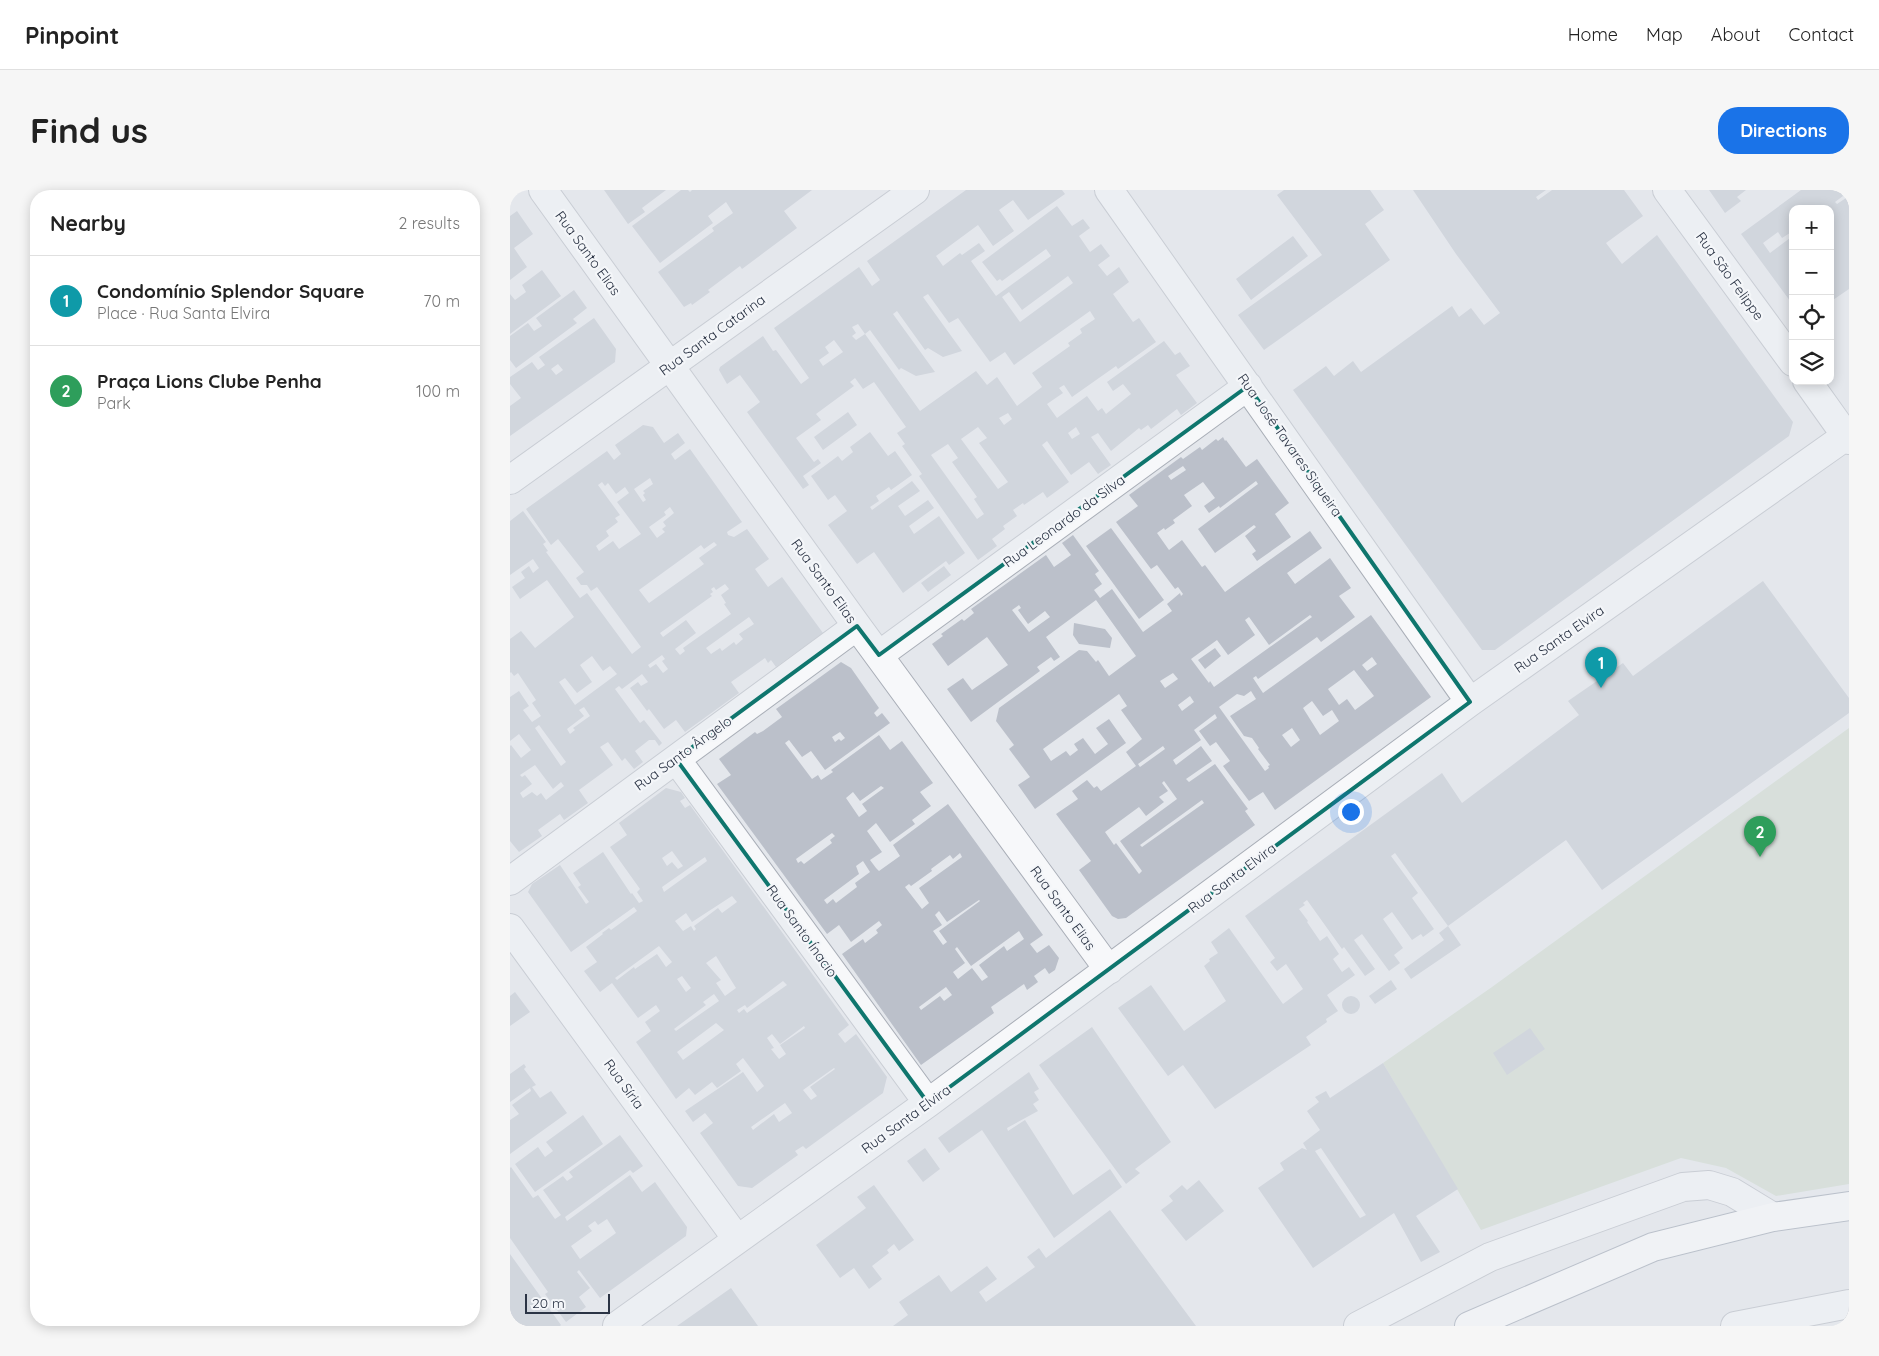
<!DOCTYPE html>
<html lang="en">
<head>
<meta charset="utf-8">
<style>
	:root { --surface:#fff; --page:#f6f6f6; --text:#222; --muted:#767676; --line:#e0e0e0; --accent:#1a73e8 }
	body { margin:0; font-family:Quicksand,sans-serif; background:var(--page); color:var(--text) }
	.controls { position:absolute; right:15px; top:15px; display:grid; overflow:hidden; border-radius:10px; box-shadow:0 2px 12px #0003 }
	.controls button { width:45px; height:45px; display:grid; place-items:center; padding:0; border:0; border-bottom:1px solid var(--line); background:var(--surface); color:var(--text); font:25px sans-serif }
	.scale { position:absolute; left:15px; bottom:12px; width:85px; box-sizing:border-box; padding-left:5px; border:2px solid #2b3445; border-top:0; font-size:14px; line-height:18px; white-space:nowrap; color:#2b3445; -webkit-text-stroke:4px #f4f6f9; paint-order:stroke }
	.you { position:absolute; left:840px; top:621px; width:18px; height:18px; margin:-12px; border:4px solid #fff; border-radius:50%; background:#1a73e8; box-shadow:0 0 0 8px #1a73e833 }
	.badge { display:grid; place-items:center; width:32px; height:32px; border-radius:50%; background:var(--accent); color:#fff; font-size:16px; font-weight:700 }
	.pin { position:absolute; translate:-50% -41px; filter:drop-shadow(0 1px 2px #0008) }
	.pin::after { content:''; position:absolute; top:26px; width:18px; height:15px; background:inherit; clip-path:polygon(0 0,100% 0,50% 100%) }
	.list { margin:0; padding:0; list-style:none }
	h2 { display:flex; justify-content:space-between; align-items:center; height:65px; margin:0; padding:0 20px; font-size:21px }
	h2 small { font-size:16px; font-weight:400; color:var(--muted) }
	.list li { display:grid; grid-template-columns:32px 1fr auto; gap:15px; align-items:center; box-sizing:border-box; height:90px; padding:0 20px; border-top:1px solid var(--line) }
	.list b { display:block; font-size:19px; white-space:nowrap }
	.list p { margin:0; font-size:16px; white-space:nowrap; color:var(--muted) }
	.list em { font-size:16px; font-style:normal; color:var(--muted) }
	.icon { flex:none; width:28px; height:28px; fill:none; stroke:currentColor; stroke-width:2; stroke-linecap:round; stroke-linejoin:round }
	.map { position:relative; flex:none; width:1339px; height:1136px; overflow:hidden; border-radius:20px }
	header { display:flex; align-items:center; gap:30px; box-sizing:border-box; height:70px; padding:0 25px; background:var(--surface); border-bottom:1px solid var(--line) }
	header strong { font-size:24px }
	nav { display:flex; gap:28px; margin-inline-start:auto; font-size:18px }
	.intro { display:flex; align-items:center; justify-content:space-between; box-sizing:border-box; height:120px; padding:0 30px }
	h1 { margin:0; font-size:35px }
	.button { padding:12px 22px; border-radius:20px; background:var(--accent); color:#fff; font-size:18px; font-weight:700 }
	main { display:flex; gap:30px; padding:0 30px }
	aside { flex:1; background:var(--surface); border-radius:20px; box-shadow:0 2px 12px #0003 }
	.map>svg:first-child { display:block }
	.green { fill:#c9d6c5 }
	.building { fill:#bbc0ca; fill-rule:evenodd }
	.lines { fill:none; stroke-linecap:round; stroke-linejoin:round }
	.minor-casing { stroke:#a9aeb7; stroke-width:30 }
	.highway-casing { stroke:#8b94a3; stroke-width:30 }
	.minor { stroke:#f7f8fa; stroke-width:28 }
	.highway { stroke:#fff; stroke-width:28 }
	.marked { fill:none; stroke:#0f766e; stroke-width:4; stroke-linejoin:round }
	.labels { text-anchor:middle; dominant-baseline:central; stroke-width:4.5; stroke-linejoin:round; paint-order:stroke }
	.street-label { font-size:14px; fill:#2b3445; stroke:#f4f6f9 }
</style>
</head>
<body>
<header>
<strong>Pinpoint</strong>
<nav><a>Home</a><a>Map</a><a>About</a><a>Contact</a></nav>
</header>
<div class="intro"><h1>Find us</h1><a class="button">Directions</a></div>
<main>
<aside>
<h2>Nearby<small>2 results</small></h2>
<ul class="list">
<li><span class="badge" style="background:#0f9aa8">1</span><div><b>Condomínio Splendor Square</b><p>Place · Rua Santa Elvira</p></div><em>70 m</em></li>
<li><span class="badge" style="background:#2e9e5b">2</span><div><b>Praça Lions Clube Penha</b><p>Park</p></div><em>100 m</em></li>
</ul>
</aside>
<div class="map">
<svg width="1339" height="1136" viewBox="0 0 1339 1136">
	<rect width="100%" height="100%" fill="#e4e7ec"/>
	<path class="green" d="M1339 538V994L1266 1006 1216 978 1171 968 971 1040 873 873 982 797Z"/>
	<path class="building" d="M94 0H156L132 18 135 22 118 34Z
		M171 0H178L180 2 182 0H302L274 21 287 38 232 79 230 76 198 100 200 102 182 115 181 113 174 117 148 82 204 41 202 38 223 23 216 12 198 26 203 33 150 73 122 36Z
		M456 0H552L555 4 518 30 503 10 489 20 504 41 483 56 468 35 426 66 433 76 450 63 452 65 469 53 475 61 461 71 486 106 541 66 536 59 492 91 490 89 487 91 472 72 547 16 562 36 573 29 580 38 569 46 580 62 591 54 600 66 588 75 597 86 609 77 619 92 603 104 623 132 629 128 646 152 608 179 606 176 562 207 554 195 549 198 553 203 537 214 547 228 577 206 588 221 592 218 596 224 621 204 613 194 603 201 597 192 654 151 665 165 670 162 680 176 666 185 687 213 671 225 667 219 641 239 638 235 631 240 629 238 601 261 588 243 581 247 601 275 588 284 579 272 561 285 537 251 532 255 559 292 537 308 533 302 514 315 513 313 503 320 507 326 493 336 495 339 482 349 487 356 468 370 409 286 412 284 392 256 395 254 387 243 396 237 364 192 353 199 345 188 340 192 344 196 306 224 311 230 286 248 304 272 308 269 311 273 293 286 299 295 293 299 237 222 250 212 230 185 217 194 209 180 210 177 253 146 263 161 266 160 291 194 299 188 264 138 349 77 362 96 370 90 357 71ZM558 86 563 93 510 132 492 107 499 102 512 120ZM418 104 439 133 448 128 480 172 495 162 504 175 580 121 585 129 570 139 572 143 558 153 560 156 522 183 532 197 507 216 487 187 477 195 466 181 410 221 355 144 360 140 389 180 391 178 406 186 425 182 383 124 387 121 415 160 418 158 433 167 452 161 413 107ZM348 134 355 144 346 150 342 146 346 143 342 137ZM324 150 333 162 313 176 309 170 319 163 315 157ZM498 223 502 229 494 235 489 228ZM468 237 477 248 469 253 498 292 488 299 451 249ZM566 237 570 244 562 249 558 243ZM438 254 448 268 442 272 467 307 464 309 474 324 467 329 421 265Z
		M774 0H860L874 20 855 34 880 70 754 160 728 125 812 65 767 5Z
		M903 0H1036L1026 7 1028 10 1042 0H1114L1133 26 1096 53 1112 74 1147 45 1283 232 1279 246 985 460H972L783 200 816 176 824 186 843 171 851 182 942 116 949 127 961 118 974 135 990 123 946 64Z
		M1199 0H1236L1227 7 1231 11 1215 23Z
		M1291 0H1329L1333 6 1325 12 1327 14 1336 8 1339 12V99L1320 112V19H1283V41L1272 48 1268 42 1253 53 1260 63 1280 48 1283 49V115L1231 44Z
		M7 21 23 44 4 58 17 77 0 90V26Z
		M783 46 798 66 741 110 726 89Z
		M32 80 51 106 0 144V104L5 110 16 102 12 95Z
		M64 100 77 118 63 129 67 133 6 178 0 170V146L18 133 24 141 32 136 26 128Z
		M84 128 106 159 105 172 0 246V216L11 208 0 194V187L22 172 28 180 35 175 29 167ZM48 174 53 180 46 185 41 179Z
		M338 222 347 235 313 260 304 247Z
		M133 235 143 237 154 253 168 243 175 253 161 264 165 270 180 259 232 332 217 342 218 345 224 347 237 339 259 369 245 379 258 397 272 387 313 443 266 477 261 470 258 473 255 468 221 492 229 503 175 542 166 530 154 539 139 519 137 521 120 498 128 492 131 496 138 492 132 484 112 499 109 496 105 499 130 533 134 530 152 553 149 556 145 550H139L125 561 133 572 124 579 115 568 112 571 98 552 90 557 103 575 69 600 78 613 54 630 50 624 28 640 32 646 9 662 0 651V556L1 555 11 568 21 560 9 544 0 551V507L9 501 19 516 13 520 22 532 31 526 22 513 26 510 8 483 4 486 1 482 0 483V449L11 441 25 458 64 427 37 390 10 409 2 397 15 388 11 382 19 376 23 383 29 378 23 369 0 385V331L13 321 36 352 33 354 38 361 36 362 70 408 77 403 122 464 131 457 87 397 81 401 77 395H71L66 388 74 382 48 349 41 355 16 319 97 261 104 270 111 264 105 255ZM140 288 143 294 133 301 135 303 133 305 136 310 133 312 124 299ZM92 292 95 296 98 293 106 304 115 297 119 303 107 312 131 344 109 359 103 351 89 361 86 356 99 346 96 341 108 332 105 328 110 325 88 295ZM160 317 164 323 153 332 156 336 152 339 155 342 147 348 139 337 156 325 154 322ZM204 352 207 355 189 368 194 374 139 413 129 400 191 355 194 359ZM215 394 219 399 211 405 216 413 214 414 221 424 173 458 175 461 170 465 165 459 186 443 176 430 153 447 150 443 202 406 200 404 203 402 201 399 204 397 206 400ZM239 427 244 434 229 444 233 449 226 455 224 452 212 461 210 458 201 464 196 458ZM152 465 155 469 152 471 158 479 153 483 146 474 140 478 138 475ZM82 466 93 481 100 476 107 484 65 515 49 492 55 488 67 503 82 492 70 475ZM74 517 80 526 63 538 65 540 60 544 57 539 74 526 69 520ZM29 535 56 572 51 576 25 538ZM25 575 43 599 51 592 54 596 36 610 31 603 27 606 22 602 13 608 10 603 22 594 15 585 12 587 10 585Z
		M360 242 378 266 385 261 402 285 381 300 379 297 366 306 369 311 360 317 362 320 402 291 410 301 388 316 395 326 418 310 424 318 399 336 404 344 429 326 455 363 439 375 436 371 393 403 364 362 347 374 318 335 337 321 325 305 318 310 301 286 328 266 332 271 343 262 340 257Z
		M713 247 715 251 716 250 736 277 747 269 779 313 765 324 781 347 747 371 742 364 746 361 735 346 746 337 744 335 705 363 688 339 748 294 746 291 710 318 709 316 699 323 694 316 705 308 693 292 674 305 682 316 663 330 665 333 655 340 654 338 647 343 659 360 672 350 692 377 695 375 715 402 800 341 812 358 777 383 785 394 820 368 841 398 829 406 845 427 811 452 807 447 748 489 746 486 743 488 753 503 861 425 921 507 765 620 753 602 739 611 713 576 720 571 706 552 700 556 689 541 707 528 705 524 684 540 691 550 663 570 666 575 691 556 702 571 676 589 679 592 705 574 738 619 735 621 745 635 616 728 608 729 602 726 569 680 581 671 546 624 568 609 562 601 577 590 584 598 587 596 591 601 626 576 616 562 632 549 611 520 617 516 609 504 533 559 541 571 556 561 560 566 568 560 564 554 573 548 585 564 598 554 586 538 599 529 616 553 525 619 508 595 520 587 499 559 504 555 486 531 489 518 569 460 577 461 586 472 588 470 599 486 626 466 586 410 536 447 550 467 544 471 541 467 527 477 530 481 461 532 437 499 453 488 462 500 498 475 477 447 438 476 422 454 433 446 431 444 452 429 454 431 464 423 461 419 536 365 544 377 561 365 552 353 563 345 589 381 585 384 592 394 584 400 590 408 602 399 633 442 662 421 657 414 670 403 671 406 673 404 668 397 665 399 647 375 641 379 606 332 628 316 619 305 671 267 673 269 690 257 692 260 706 249 708 251ZM673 276 676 280 661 290 658 286ZM509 415 511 418 508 420 518 434 535 421 540 427 519 442 502 420ZM800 425 802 427 704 497 700 491 699 493 681 469 707 450 718 465 745 445 735 430 739 427 759 455ZM862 467 867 474 857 481 852 475ZM844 480 864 506 845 520 837 509 829 515 818 499ZM663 483 668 489 655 498 650 491ZM741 501 746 509 720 526 734 546 742 548 749 558 748 559 760 575 758 576 759 578 755 581 709 517 727 504 734 506ZM680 506 684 512 672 521 668 515ZM802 511 813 526 822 520 829 531 810 545 793 518ZM782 538 790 550 781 557 772 545ZM653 556 655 559 630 577 628 574ZM654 591 667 609 610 651 632 681 629 684 606 653 604 655 595 642 629 617 636 626 654 612 649 607 658 601 652 593ZM692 610 694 613 632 657 630 655Z
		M601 338 654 410 629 429 576 356Z
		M434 376 441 385 418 402 411 393Z
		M1253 391 1339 508V523L1092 700 1056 650 938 736 885 663 881 666 908 703 902 708 924 739 913 747 911 744 902 750 882 722 873 729 893 758 884 765 890 773 879 781 852 744 844 750 865 779 855 786 834 757 832 759 797 710 793 713 795 715 789 719 798 731 797 732 810 751 817 746 829 764 823 769 832 782 839 777 845 785 817 805 828 821 816 829 817 832 796 847 801 855 705 919 673 875 658 886 608 818 641 795 674 841 716 811 694 776 700 771 699 769 708 763 701 752 719 738 773 814 793 799 776 774 767 781 760 772 765 768 735 726 932 583 952 613 1069 525 1058 511 1113 473 1123 486Z
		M564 433 595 439 602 448 600 458 569 454 563 445Z
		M705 458 711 466 695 479 688 470Z
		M331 472 341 478 369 518 364 523 367 527 372 523 380 533 315 580 301 561 292 567 279 550 275 553 302 589 308 585 311 590 323 582 321 580 369 545 380 560 392 551 423 593 410 602 421 616 402 630 405 634 380 652 366 633 357 641 372 662 360 670 366 678 369 681 390 666 383 655 438 614 533 745 520 754 527 763 539 755 549 768 545 780 539 784 535 778 524 786 528 792 517 800 514 794 481 817 484 823 411 875 332 764 353 749 355 753 368 743 366 740 372 735 369 731 341 752 329 735 317 744 207 594 221 585 209 569 245 542 247 544 253 541 272 527 266 519ZM330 542 335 548 331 551 329 549 325 552 322 547ZM371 596 374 598 352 614 357 621 349 627 336 608 343 602 350 611ZM322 643 325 646 320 650 322 653 294 674 291 671 288 673 286 669ZM450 663 452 667 409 698 419 713 412 719 395 697 399 694 401 696 422 681 421 679 440 665 443 669ZM353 671 360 682 345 693 347 697 326 713 323 709 317 714 314 710 349 684 346 676ZM469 710 470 711 429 741 437 752 433 755 423 741 432 735 425 725 429 721 437 732ZM509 741 514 749 497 761 494 756 469 775 478 787 472 791 462 778 448 789 443 782 455 773 445 759 447 757 461 776ZM436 797 442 805 434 811 430 806 411 820 409 817Z
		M156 598 171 602 175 608 170 611 175 618 180 615 339 835 328 844 335 853 346 844 377 887 373 903 296 959 293 956 285 961 288 965 242 998 228 996 190 943 203 933 195 923 183 932 175 921 233 882 247 902 254 896 233 868 226 874 231 881 207 898 202 892 185 905 179 898 166 909 126 852 141 841 135 832 150 821 146 815 128 828 102 793 90 802 74 781 87 772 76 757 93 744 92 743 99 738 101 740 127 721 124 717 61 762 18 702 22 694 50 675 76 714 79 712 68 697 71 695 63 683 93 662 121 704 122 703 129 713 133 711 127 702 130 699 100 657 117 645 109 633ZM162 661 173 676 168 679 162 672 157 676 152 668ZM195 667 197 671 154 702 152 697ZM222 706 227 712 212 723 208 718 184 736 186 739 184 741 181 736 173 741 165 731 176 723 182 732ZM149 756 162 772 156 777 147 764 125 779 124 777 107 790 105 788ZM206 766 226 798 215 806 206 793 211 790 196 773ZM172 786 181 798 176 802 167 789ZM273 791 277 795 237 823 234 819 229 823 227 820 235 815 237 818ZM204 804 209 811 166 841 164 839 196 815 193 812ZM206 833 214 840 173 870 167 862ZM294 836 295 838 270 855 276 864 269 869 261 859 264 858 257 848 262 844 270 854ZM324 878 325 879 300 897 307 906 301 910 293 900ZM275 913 282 923 269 932 264 924 243 940 241 937Z
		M938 736 951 755 901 789 894 779 934 750 929 743Z
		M881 790 887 799 865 814 859 806Z
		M5 802 20 822 0 836V806Z
		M832 815a9 9 0 1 1 18 0a9 9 0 1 1-18 0Z
		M582 837 661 952 625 979 630 983 616 994 529 875Z
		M1020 838 1035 859 997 885 983 863Z
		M873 873 948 999 906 1026 930 1062 911 1072 884 1023 803 1078 748 998 774 980 770 973 792 958 797 960 793 953 810 940 797 921 809 912 805 907 816 901 820 908ZM811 958 856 1025 850 1028 805 961Z
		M14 874 16 877 14 879 26 895 22 897 30 908 41 901 57 923 0 964V930L9 924 2 915 21 901 20 898 0 912V884Z
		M519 882 529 899 524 902 529 910 523 914 528 921 497 938 498 941 515 930 563 1005 600 979 612 997 544 1048 472 940 439 963 428 948Z
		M73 925 93 954 25 1002 5 974 28 957 35 967 43 961 36 952Z
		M110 945 133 976 123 983 120 980 55 1027 57 1031 120 985 132 1002 145 992 177 1037 176 1046 90 1108 69 1080 67 1082 80 1098 69 1107 76 1117 56 1132 35 1104 38 1102 0 1048V978L1 977 23 1008 28 1005 45 1029 51 1025 33 1000 53 986 57 991 63 987 59 982ZM97 1029 106 1043 70 1069 61 1056 82 1041 78 1036 85 1031 88 1035Z
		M415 958 430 979 413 992 397 971Z
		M689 990 714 1021 676 1051 651 1020 663 1011 659 1006 672 995 677 1000Z
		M364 995 404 1050 389 1061 384 1054 377 1060 379 1063 362 1076 372 1089 359 1099 344 1078 330 1088 306 1055 356 1018 347 1007Z
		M600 1020 686 1136H383L398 1125 389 1112 429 1085 441 1102 477 1076 487 1089 469 1102 476 1112 525 1077 517 1067 529 1058 536 1068Z
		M0 1064 51 1135 50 1136H0Z
		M221 1098 248 1136H167Z"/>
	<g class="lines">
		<g class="minor-casing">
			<path id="minor" d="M33 0 347 436 599 780
				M599 0 960 512
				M1157 0 1283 172
				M1297 191 1339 250
				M0 290 405 0
				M369 465 738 196
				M166 569 418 913
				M0 691 347 436
				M0 738 227 1049
				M107 1136 418 913 960 512 1339 244
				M848 1136 980 1067 1173 997 1199 995 1222 1002 1263 1027
				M1225 1136 1339 1114"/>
		</g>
		<g class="highway-casing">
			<path id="highway" d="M959 1136 1143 1057 1263 1027 1339 1016"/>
		</g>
		<use href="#minor" class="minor"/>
		<use href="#highway" class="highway"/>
	</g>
	<path d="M0 0H1339V1136H0ZM738 196 960 512 418 913 166 569 347 436 369 465Z" fill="#e4e7ec" fill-opacity=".55" fill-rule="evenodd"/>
	<path class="marked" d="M738 196 960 512 418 913 166 569 347 436 369 465Z"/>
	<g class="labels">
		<g class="street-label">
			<text transform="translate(78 63) rotate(54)">Rua Santo Elias</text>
			<text transform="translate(1220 86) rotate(54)">Rua São Felippe</text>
			<text transform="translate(202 145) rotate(-36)">Rua Santa Catarina</text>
			<text transform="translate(780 255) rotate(55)">Rua José Tavares Siqueira</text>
			<text transform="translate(554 331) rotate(-36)">Rua Leonardo da Silva</text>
			<text transform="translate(314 391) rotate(54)">Rua Santo Elias</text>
			<text transform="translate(1049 449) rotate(-35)">Rua Santa Elvira</text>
			<text transform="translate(173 563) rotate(-36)">Rua Santo Ângelo</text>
			<text transform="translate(722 688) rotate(-37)">Rua Santa Elvira</text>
			<text transform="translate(553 718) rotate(54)">Rua Santo Elias</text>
			<text transform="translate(292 741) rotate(54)">Rua Santo Ínacio</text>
			<text transform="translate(114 894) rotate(54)">Rua Síria</text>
			<text transform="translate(396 929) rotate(-36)">Rua Santa Elvira</text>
		</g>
	</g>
</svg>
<div class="controls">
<button>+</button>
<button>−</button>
<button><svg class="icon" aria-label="locate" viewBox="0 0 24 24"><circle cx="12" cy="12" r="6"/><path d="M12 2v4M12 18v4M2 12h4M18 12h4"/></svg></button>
<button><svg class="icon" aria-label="layers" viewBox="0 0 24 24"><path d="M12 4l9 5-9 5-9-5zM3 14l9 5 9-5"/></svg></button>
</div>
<div class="scale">20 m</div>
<div class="you"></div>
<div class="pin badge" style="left:1091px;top:498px;background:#0f9aa8">1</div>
<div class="pin badge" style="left:1250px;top:667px;background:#2e9e5b">2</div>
</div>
</main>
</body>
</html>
